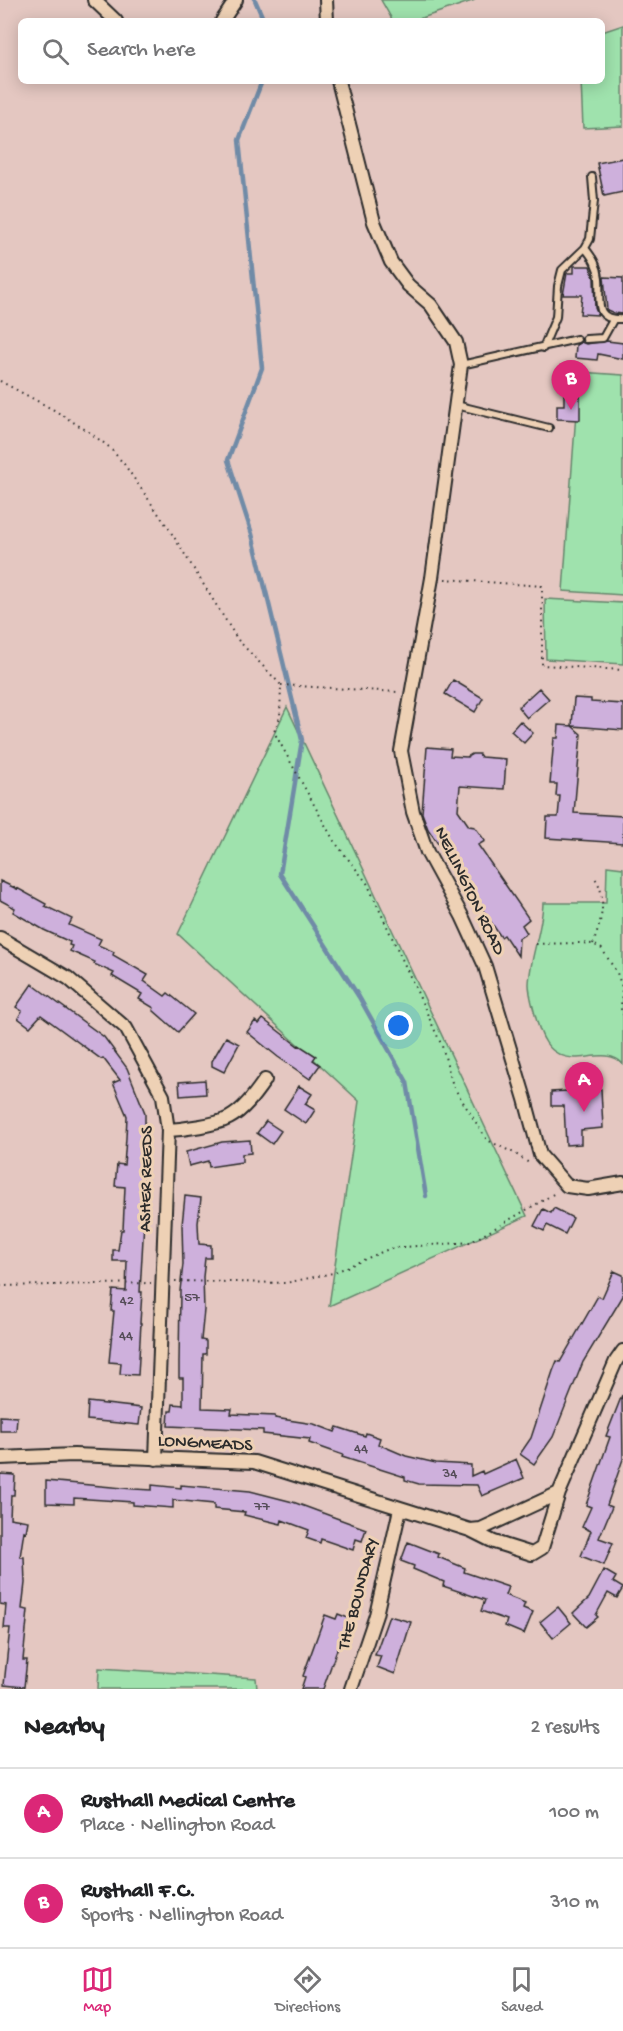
<!DOCTYPE html>
<html lang="en">
<head>
<meta charset="utf-8">
<style>
	:root { --surface:#fff; --page:#f2f2f2; --text:#202124; --muted:#757577; --line:#e0e0e0; --accent:#db2777 }
	body { margin:0; font-family:"Gochi Hand",sans-serif; background:var(--page); color:var(--text) }
	.you { position:absolute; left:399px; top:1026px; width:21px; height:21px; margin:-15px; border:4px solid #fff; border-radius:50%; background:#1a73e8; box-shadow:0 0 0 9px #1a73e833 }
	.badge { display:grid; place-items:center; width:39px; height:39px; border-radius:50%; background:var(--accent); color:#fff; font-size:20px; font-weight:700 }
	.pin { position:absolute; translate:-50% -50px; filter:drop-shadow(0 2px 3px #0008) }
	.pin::after { content:''; position:absolute; top:32px; width:21px; height:18px; background:inherit; clip-path:polygon(0 0,100% 0,50% 100%) }
	.list { margin:0; padding:0; list-style:none }
	h2 { display:flex; justify-content:space-between; align-items:center; height:78px; margin:0; padding:0 24px; font-size:26px }
	h2 small { font-size:20px; font-weight:400; color:var(--muted) }
	.list li { display:grid; grid-template-columns:39px 1fr auto; gap:18px; align-items:center; box-sizing:border-box; height:90px; padding:0 24px; border-top:2px solid var(--line) }
	.list b { display:block; font-size:22px; white-space:nowrap }
	.list p { margin:0; font-size:20px; white-space:nowrap; color:var(--muted) }
	.list em { font-size:20px; font-style:normal; color:var(--muted) }
	.icon { flex:none; width:33px; height:33px; fill:none; stroke:currentColor; stroke-width:2; stroke-linecap:round; stroke-linejoin:round }
	.map { position:relative; flex:none; width:623px; height:1689px; overflow:hidden }
	.search { position:absolute; background:var(--surface); box-shadow:0 3px 15px #0003; left:18px; right:18px; top:18px; height:66px; display:flex; align-items:center; gap:15px; box-sizing:border-box; padding:0 21px; border-radius:9px; color:var(--muted); font-size:22px }
	.sheet { height:258px; background:var(--surface) }
	nav { display:flex; justify-content:space-around; align-items:center; box-sizing:border-box; height:84px; border-top:2px solid var(--line); background:var(--surface); font-size:16px; color:var(--muted) }
	nav a { display:grid; justify-items:center; gap:3px }
	nav .on { color:var(--accent) }
	.map>svg:first-child { display:block }
	.green { fill:#9fe2ad; stroke:#65866c; stroke-width:1.5 }
	.lines { fill:none; stroke-linecap:round; stroke-linejoin:round }
	.stream { stroke:#708ba7; stroke-width:4.5 }
	.building { fill:#ceb0dc; stroke:#2b2b2b; stroke-width:1.5 }
	.service-casing { stroke:#2b2b2b; stroke-width:10 }
	.minor-casing { stroke:#2b2b2b; stroke-width:16 }
	.path { stroke:#2b2b2b; stroke-width:2; stroke-dasharray:1.5 4.5; stroke-linecap:butt }
	.service { stroke:#eed1b5; stroke-width:6 }
	.minor { stroke:#eed1b5; stroke-width:12 }
	.labels { text-anchor:middle; dominant-baseline:central; stroke-width:6; stroke-linejoin:round; paint-order:stroke }
	.number-label { font-size:15px; fill:#544c57 }
	.street-label { font-size:18px; fill:#2b2b2b; stroke:#eed1b5 }
</style>
</head>
<body>
<div class="map">
<svg width="623" height="1689" viewBox="0 0 623 1689">
	<rect width="100%" height="100%" fill="#e4c7c1"/>
	<filter id="ink" filterUnits="userSpaceOnUse"><feTurbulence type="fractalNoise" baseFrequency=".0167" numOctaves="2"/><feDisplacementMap in="SourceGraphic" scale="12" xChannelSelector="R" yChannelSelector="G"/><feConvolveMatrix kernelMatrix="1 2 1 2 8 2 1 2 1" color-interpolation-filters="sRGB"/></filter>
	<g filter="url(#ink)">
		<path class="green" d="M381 0H475L413 21H393Z
			M623 25V126L583 128 581 81H602V32Z
			M579 372 623 375V595L563 591Z
			M545 599 623 603V664L546 659Z
			M287 707 527 1216 329 1306 359 1101 178 934Z
			M607 866 623 868V1064C611 1050 591 1058 575 1058 547 1057 540 1035 534 1011 532 1003 529 993 529 984 530 957 542 931 543 903H606Z
			M99 1668 256 1678 257 1689H98Z"/>
		<g class="lines">
			<path class="stream" d="M255 0 264 21
				M262 81 239 140 262 368 228 460 252 534 302 740 280 874 359 997 407 1082 426 1196"/>
		</g>
		<path class="building" d="M623 158V192L604 196 597 163Z
			M574 266H590L594 278 595 308 598 315 580 314 582 295H563L567 273H574Z
			M604 277 623 278V314L614 313 607 310Z
			M607 341 623 343V359L598 354 597 360 575 358 576 345 581 342 586 344Z
			M564 394 580 395V420L557 419V405H564Z
			M453 680 483 698 475 712 445 694Z
			M539 688 549 699 527 718 518 707Z
			M574 698 591 699V702L623 704V730L572 726 581 734 574 813 623 816V843L546 838 547 817H558L560 796H556L557 784H550L554 738H558L559 725 572 726Z
			M520 721 533 733 524 743 511 731Z
			M427 747 451 749 450 756 467 757 472 754H479L481 757 506 759 504 789 460 786 458 810 469 826 475 827 485 841 478 845 529 919 522 925 527 933 519 938 518 956 504 935 501 937 428 829 422 813Z
			M0 881 17 889V888L46 904 45 906 72 919 69 925 101 939 98 945 114 952 113 955 148 975 144 981 165 996 168 993 194 1014 178 1032 153 1010 154 1008 139 999 142 994 112 976 114 973 94 964 95 962 70 951 72 946 69 945 70 942 44 930 13 912 15 908 0 900Z
			M32 984 104 1037 127 1068 145 1113V1174L142 1200H144V1221L140 1292H142L140 1323H141L138 1375 120 1374 121 1363 109 1362 114 1311H111L113 1290 126 1291 127 1261H113V1250H118L121 1230H123L125 1187 115 1186 117 1164 124 1165 126 1138 127 1116 113 1083 120 1080 103 1058 101 1059 41 1015 30 1027 18 1018 22 1011 16 1007Z
			M263 1019 298 1046 299 1045 316 1056 313 1060 320 1065 310 1079 278 1057 247 1032 255 1021 259 1024Z
			M226 1037 239 1044 224 1072 212 1066V1061Z
			M205 1080 206 1094 180 1096 179 1082Z
			M299 1086 312 1094 305 1104 315 1110 306 1124 284 1109Z
			M601 1089 603 1128 581 1130V1144L566 1145 564 1106H551V1092Z
			M266 1121 281 1131 272 1144 257 1133Z
			M250 1140 251 1153 242 1154V1162L209 1167 208 1161 189 1166 186 1152 222 1142Z
			M185 1196 201 1198 198 1223 199 1244 211 1245V1258H205L203 1277 204 1310 201 1340 206 1341V1354H203L202 1408 232 1409 231 1414 275 1416V1418L314 1424 335 1432 337 1427 365 1436 366 1433 380 1438 378 1444 406 1456 436 1463 471 1465V1476L482 1471 483 1474 516 1459 524 1478 482 1496 477 1485 419 1484 405 1480V1477L342 1457 343 1455 309 1443 310 1439 263 1434V1430L168 1426 169 1411H172L173 1404 183 1405V1378H179V1363L180 1291 183 1264 182 1225Z
			M554 1208 573 1218 565 1234 547 1225 544 1231 534 1226 543 1209 551 1213Z
			M614 1271 623 1275V1296L583 1362 553 1437 534 1464 520 1454 531 1438 553 1371 557 1361 560 1362 598 1296 602 1298Z
			M622 1395 623 1459 607 1505 612 1507 599 1538 613 1543 604 1565 581 1556 591 1531 582 1527 591 1507 586 1505 610 1437 606 1436Z
			M88 1402 141 1408 139 1425 87 1420Z
			M0 1416 17 1417 16 1431H0Z
			M0 1474 15 1475 14 1495H11L10 1518 28 1521 26 1532 24 1531 20 1557H24L25 1583 22 1609 28 1610 23 1660H27L24 1687 4 1685 10 1628H4L6 1605 0 1604Z
			M46 1481 134 1489 152 1490V1485L181 1488V1485L250 1491 293 1502 366 1529 362 1541 356 1539 353 1550 321 1539 320 1543 306 1538 309 1530 282 1520 281 1524 244 1515 245 1512 214 1509V1504L173 1500V1508L133 1505V1502L74 1498V1504L46 1503Z
			M408 1542 439 1554 438 1557 465 1568 464 1572 508 1587 505 1595 525 1603 523 1608 533 1612 524 1634 505 1626 507 1620 481 1611 485 1600 443 1586 444 1582 413 1569 414 1566 401 1561Z
			M604 1570 616 1577 613 1582 623 1588 617 1598 608 1593 596 1615 598 1617 586 1627 573 1613 589 1598Z
			M558 1607 571 1623 553 1638 540 1622Z
			M338 1614 348 1618 323 1689H301L305 1677 303 1676 325 1615 336 1619Z
			M389 1616 411 1622 395 1674 377 1667 381 1656 375 1655Z"/>
		<g class="lines">
			<g class="service-casing">
				<path id="service" d="M585 248C593 258 598 266 599 278 601 300 592 321 623 319
					M586 339 603 338 613 320
					M543 348 556 317 558 286 562 270 585 248 590 239 594 201 592 177
					M461 365 577 339
					M456 405 549 428"/>
			</g>
			<g class="minor-casing">
				<path id="minor" d="M94 0 116 21
					M326 0 327 21
					M222 21 236 0
					M338 81 374 222 391 262 408 285 431 305 456 342 461 365 432 578 401 751 413 812 427 852 462 916 485 966 525 1099 540 1155 567 1186 588 1189 623 1183
					M0 938 68 978 126 1028 163 1096 168 1130 156 1459
					M168 1130C184 1129 216 1125 229 1118 244 1110 255 1094 265 1080
					M0 1458 74 1455 254 1462 470 1530 481 1529 559 1493 616 1361 623 1351
					M470 1530 494 1542 532 1554 542 1548 559 1493
					M351 1689 376 1615 400 1509"/>
			</g>
			<path class="path" d="M0 381 54 410 89 432 109 447 124 464 169 529 238 640 281 685 280 717 274 732 334 841 367 883 442 1046 453 1086 487 1140 514 1153 529 1163
				M445 579 542 586V665L623 670
				M281 685 398 692
				M536 944 579 943 593 944 602 949 617 973 622 987 621 1009 623 1015
				M593 944C601 923 608 897 595 878
				M175 1281 286 1283 333 1273 391 1248 471 1242 557 1192
				M0 1286 151 1283"/>
			<use href="#service" class="service"/>
			<use href="#minor" class="minor"/>
		</g>
	</g>
	<g class="labels">
		<g class="number-label">
			<text x="192" y="1298">57</text>
			<text x="127" y="1301">42</text>
			<text x="126" y="1336">44</text>
			<text x="361" y="1449">44</text>
			<text x="450" y="1474">34</text>
			<text x="262" y="1507">77</text>
		</g>
		<g class="street-label">
			<text transform="translate(469 891) rotate(64)">NELLINGTON ROAD</text>
			<text transform="translate(147 1179) rotate(-89)">ASHER REEDS</text>
			<text transform="translate(205 1444) rotate(3)">LONGMEADS</text>
			<text transform="translate(359 1594) rotate(-75)">THE BOUNDARY</text>
		</g>
	</g>
</svg>
<div class="you"></div>
<div class="pin badge" style="left:584px;top:1112px">A</div>
<div class="pin badge" style="left:571px;top:410px">B</div>
<div class="search"><svg class="icon" aria-label="search" viewBox="0 0 24 24"><circle cx="10" cy="10" r="6"/><path d="M15 15l6 6"/></svg>Search here</div>
</div>
<section class="sheet">
<h2>Nearby<small>2 results</small></h2>
<ul class="list">
<li><span class="badge">A</span><div><b>Rusthall Medical Centre</b><p>Place · Nellington Road</p></div><em>100 m</em></li>
<li><span class="badge">B</span><div><b>Rusthall F.C.</b><p>Sports · Nellington Road</p></div><em>310 m</em></li>
</ul>
</section>
<nav>
<a class="on"><svg class="icon" aria-label="map" viewBox="0 0 24 24"><path d="M3 6l6-2 6 2 6-2v14l-6 2-6-2-6 2zM9 4v14M15 6v14"/></svg>Map</a>
<a><svg class="icon" aria-label="directions" viewBox="0 0 24 24"><path d="M12 3l9 9-9 9-9-9zM9 14v-3h6M13 9l2 2-2 2"/></svg>Directions</a>
<a><svg class="icon" aria-label="saved" viewBox="0 0 24 24"><path d="M7 4h10v16l-5-4-5 4z"/></svg>Saved</a>
</nav>
</body>
</html>
